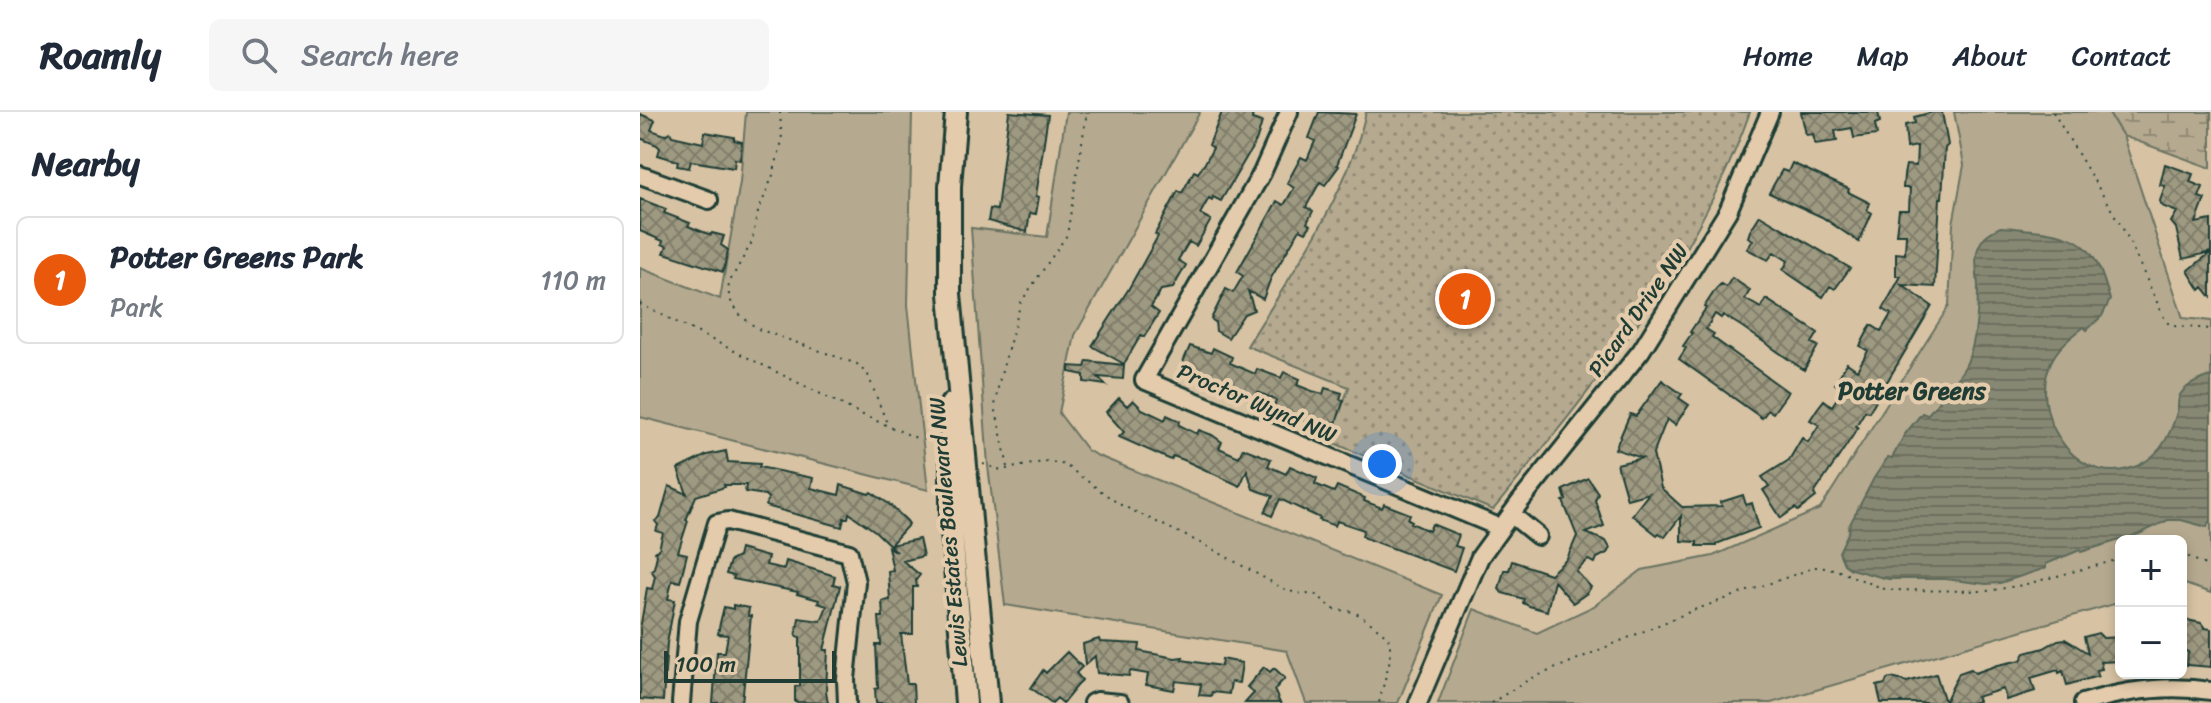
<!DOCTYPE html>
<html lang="en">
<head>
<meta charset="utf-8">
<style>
	:root { --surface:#fff; --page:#f6f6f7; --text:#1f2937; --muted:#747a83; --line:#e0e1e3; --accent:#ea580c }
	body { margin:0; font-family:Sriracha,sans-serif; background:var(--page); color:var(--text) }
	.controls { position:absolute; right:24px; bottom:24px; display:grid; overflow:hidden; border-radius:12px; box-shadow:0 4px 12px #0003 }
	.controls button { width:72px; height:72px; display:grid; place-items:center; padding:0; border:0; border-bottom:2px solid var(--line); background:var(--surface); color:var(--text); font:40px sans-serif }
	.scale { position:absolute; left:24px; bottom:20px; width:172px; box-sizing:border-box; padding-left:8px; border:4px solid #1f3d34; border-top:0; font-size:22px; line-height:28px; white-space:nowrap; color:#1f3d34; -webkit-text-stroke:6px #e3cbab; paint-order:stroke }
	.you { position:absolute; left:742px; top:352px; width:28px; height:28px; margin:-20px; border:6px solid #fff; border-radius:50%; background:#1a73e8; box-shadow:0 0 0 12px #1a73e833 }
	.badge { display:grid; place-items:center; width:52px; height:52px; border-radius:50%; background:var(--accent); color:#fff; font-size:26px; font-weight:700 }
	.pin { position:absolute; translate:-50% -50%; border:4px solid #fff; box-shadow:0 2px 8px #0006 }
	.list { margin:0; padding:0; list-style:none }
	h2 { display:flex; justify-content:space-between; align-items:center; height:104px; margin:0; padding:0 32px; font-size:34px }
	h2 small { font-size:26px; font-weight:400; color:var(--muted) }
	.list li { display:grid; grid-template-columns:52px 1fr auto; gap:24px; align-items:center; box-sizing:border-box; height:128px; margin:0 16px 16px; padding:0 16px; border:2px solid var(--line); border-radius:12px }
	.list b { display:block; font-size:30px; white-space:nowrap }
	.list p { margin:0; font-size:26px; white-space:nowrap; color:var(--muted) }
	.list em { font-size:26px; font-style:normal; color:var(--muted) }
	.icon { flex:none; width:44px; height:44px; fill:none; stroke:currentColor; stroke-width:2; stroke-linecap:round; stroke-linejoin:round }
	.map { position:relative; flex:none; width:1571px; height:591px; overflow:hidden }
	header { display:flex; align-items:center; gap:48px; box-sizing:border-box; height:112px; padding:0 40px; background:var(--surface); border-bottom:2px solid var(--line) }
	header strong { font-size:38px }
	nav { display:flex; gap:44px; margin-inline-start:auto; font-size:28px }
	.search { width:560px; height:72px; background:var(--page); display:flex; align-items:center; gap:20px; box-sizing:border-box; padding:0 28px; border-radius:12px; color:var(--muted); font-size:30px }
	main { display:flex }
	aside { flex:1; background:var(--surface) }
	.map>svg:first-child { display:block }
	.green { fill:#b5a98f; stroke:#6a7362; stroke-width:2 }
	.wetland { fill:url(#wetland-marsh); stroke:#6a7362; stroke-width:2 }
	.park { fill:url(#park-dots); stroke:#6a7362; stroke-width:2 }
	.water { fill:url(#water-rules); stroke:#5d6a5a; stroke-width:2 }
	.building { fill:url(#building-cross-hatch); stroke:#1f3d34; stroke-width:2 }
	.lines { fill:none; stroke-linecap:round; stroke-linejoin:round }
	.minor-casing { stroke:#1f3d34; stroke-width:22 }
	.major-casing { stroke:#1f3d34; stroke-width:26 }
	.path { stroke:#1f3d34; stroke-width:2; stroke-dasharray:2 6; stroke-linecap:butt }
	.minor { stroke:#e3cbab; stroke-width:16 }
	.major { stroke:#e3cbab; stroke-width:20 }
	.labels { text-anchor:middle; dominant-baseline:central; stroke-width:8; stroke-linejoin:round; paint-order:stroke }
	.street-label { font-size:22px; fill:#1f3d34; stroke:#e3cbab }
	.neighbourhood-label { font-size:24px; font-weight:bold; fill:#1f3d34; stroke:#e3cbab }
</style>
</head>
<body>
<header>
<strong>Roamly</strong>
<div class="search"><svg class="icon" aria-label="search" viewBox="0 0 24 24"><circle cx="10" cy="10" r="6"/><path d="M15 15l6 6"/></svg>Search here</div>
<nav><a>Home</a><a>Map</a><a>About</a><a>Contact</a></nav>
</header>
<main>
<aside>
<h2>Nearby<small></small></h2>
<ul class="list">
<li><span class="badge">1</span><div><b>Potter Greens Park</b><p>Park</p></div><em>110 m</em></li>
</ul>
</aside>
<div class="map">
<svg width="1571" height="591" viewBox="0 0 1571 591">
	<defs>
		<pattern id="wetland-marsh" width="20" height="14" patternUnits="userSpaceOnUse" patternTransform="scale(2)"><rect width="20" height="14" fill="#b5a98f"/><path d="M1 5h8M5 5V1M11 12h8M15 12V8" fill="none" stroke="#938b76"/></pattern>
		<pattern id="park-dots" width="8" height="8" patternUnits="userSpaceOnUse" patternTransform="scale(2)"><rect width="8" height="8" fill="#b5a98f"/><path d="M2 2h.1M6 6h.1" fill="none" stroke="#938b76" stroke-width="1.8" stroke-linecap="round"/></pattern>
		<pattern id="water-rules" width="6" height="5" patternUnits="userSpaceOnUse" patternTransform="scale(2)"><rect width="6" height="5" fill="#868873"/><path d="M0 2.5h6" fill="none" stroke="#6d705f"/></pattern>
		<pattern id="building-cross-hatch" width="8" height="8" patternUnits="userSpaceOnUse" patternTransform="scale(2)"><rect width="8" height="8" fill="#9e9981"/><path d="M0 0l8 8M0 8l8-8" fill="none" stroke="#807e6a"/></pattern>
	</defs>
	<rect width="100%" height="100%" fill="#d7c3a4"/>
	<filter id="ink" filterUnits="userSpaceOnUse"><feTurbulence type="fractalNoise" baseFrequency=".0125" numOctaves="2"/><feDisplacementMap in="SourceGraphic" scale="16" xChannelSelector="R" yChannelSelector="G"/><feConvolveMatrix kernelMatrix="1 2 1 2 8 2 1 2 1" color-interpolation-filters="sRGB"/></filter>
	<g filter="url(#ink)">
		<path class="green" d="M106 0H272L268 193 288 378 0 305V156L80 187 100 70Z
			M426 0H560L435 223 419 301 447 338 456 343 802 483 758 591H666L647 539 365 493 348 354 331 116 407 125Z
			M1314 0H1468L1483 24 1543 206 1571 209V481L1545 472 1541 473V429H1481V490L1131 591H798L834 497 897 521 954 494 1002 458 1073 444 1180 397 1309 194 1313 112 1324 53Z"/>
		<path class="wetland" d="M1468 0H1571V56L1483 24Z"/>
		<path class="park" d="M726 0H1110C1056 152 953 275 853 398L689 329 709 275 607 234C652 161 707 85 726 0Z"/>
		<path class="water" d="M1360 115C1371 115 1381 117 1392 118 1445 123 1456 137 1470 188L1462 204 1447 218 1444 215C1431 225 1418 235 1411 250 1389 298 1431 372 1488 357 1517 349 1529 328 1537 300 1539 295 1537 288 1540 283 1546 273 1561 267 1571 264V410H1569L1567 415 1541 408H1528L1499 422 1441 440 1440 438 1406 452V456L1360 471 1346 472 1305 467H1248L1211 457 1204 452 1199 440 1210 417 1208 416 1234 366 1248 345 1252 346 1265 322 1282 301 1287 303 1300 289 1297 286C1309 275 1322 264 1328 248 1337 226 1338 198 1338 174 1337 157 1332 140 1344 126 1347 121 1355 118 1360 115Z"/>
		<path class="building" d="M369 0 408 3 396 84 399 85 396 102 390 101 387 120 348 109 350 97 357 98Z
			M582 0H613L612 7 622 10 617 27 581 89 573 85 572 88 569 86 560 102 571 108 556 134 549 130 538 148 546 153 533 176 521 178 511 195 519 201 504 225 501 223 484 252 452 234 488 178 518 124 515 122 538 79 542 81 554 59 558 61 565 51 573 36 569 33Z
			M679 0 716 2 697 53 699 54 685 73 680 70 666 95 673 99 667 111 671 113 666 120 660 117 631 166 623 187 608 179 614 198 604 202 588 226 576 219 575 210 571 207 586 177 593 181 603 164 597 160 637 89 644 93 654 76 647 71 661 45 667 48 675 29 669 26Z
			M1161 0H1238L1240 10 1235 12 1237 23 1214 26 1212 16 1195 19 1197 29 1175 32 1173 22 1166 23Z
			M1293 0H1302L1308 33 1305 36 1302 86H1300L1295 175 1262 173 1292 194 1229 300 1225 299 1216 314 1218 316 1174 382 1176 385 1158 399 1155 396 1141 406 1123 378 1129 374 1122 365 1149 348 1162 326 1168 330 1179 313 1170 308 1177 297 1184 288 1192 294 1203 277 1195 272 1207 251 1217 258 1228 239 1220 234 1231 213 1241 219 1251 202 1243 197 1261 164H1256V141L1265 142 1266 122H1256L1259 98H1269L1270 76H1263L1264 63 1266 53 1276 54 1277 34 1267 36 1265 13 1275 11 1274 5Z
			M0 2 15 8 11 18 25 23 30 20 32 24 63 31 65 20 94 25V28L102 30 100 48 95 47 94 56 51 49 49 56 37 54 38 49 18 43 20 36 17 33 0 26Z
			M1152 51 1209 77 1208 80 1230 91 1227 98 1232 101 1219 130 1182 105 1129 81 1142 58 1148 60Z
			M1525 52 1553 62 1550 70 1563 75 1559 85 1565 87 1556 111 1571 108V185L1563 175 1560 178 1548 159 1571 140 1543 147 1536 116 1531 110 1537 100 1522 94 1520 89 1525 74 1520 73Z
			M0 87 26 97 24 101 50 111 48 114 71 123 72 121 84 124 81 133 88 138 83 160 24 141 27 134 22 132 23 129 0 119Z
			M1120 103 1210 156 1195 177 1190 174 1183 185 1143 158 1148 149 1134 140 1128 148 1107 137 1113 128 1108 125 1110 119Z
			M1092 166 1110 178 1105 187 1121 196 1126 187 1178 221 1172 231 1178 234 1164 258 1101 214 1083 203 1081 206 1075 202 1066 217 1074 222 1072 225 1148 280 1133 301 1128 298 1122 306 1039 247 1046 236 1043 234 1052 221 1050 220 1066 196 1064 195 1076 177 1081 172 1086 175Z
			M550 234 571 241 573 236 592 245 590 251 615 262 617 257 641 266 644 260 660 267 657 273 672 279 683 282 685 276 702 281 700 287 704 288 696 311 686 309 683 317 633 297 636 288 618 280 614 289 590 279 593 274 574 266 571 274 558 268 545 261 548 254 543 250Z
			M447 249 484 253 483 267 458 265 466 273 444 270V263L429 260V254L445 255Z
			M1022 268 1042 282 1039 286 1049 293 1035 313 1027 307 1013 342 1021 376 1042 395 1082 394 1081 390 1103 383 1106 393 1112 391 1119 416 1076 432V434H1057V430L1041 429V404L1025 425 1019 421 1017 423 992 403 1009 381 987 387 977 352 1002 346 975 337 990 302 996 304Z
			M479 286 487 294 493 288 502 297 525 308 527 303 540 309 539 313 557 322 559 318 572 323 582 330 579 336 599 345 603 336 631 347 628 354 646 362 650 354 677 366 675 372 689 378 694 380 697 374 725 386 724 389 742 396 744 392 770 402 768 407 772 409 771 411 789 419 792 412 819 423 815 434 822 436 814 459 725 426 722 423 724 418 697 409 695 414 679 408 680 406 640 387 632 404 625 400 633 384 613 377 607 358 600 374 544 348 533 344 531 348 479 325 484 320 466 300Z
			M86 339 88 350 120 352 119 355 173 366 171 376 199 383 201 373 229 382 231 380 249 392 267 409 269 412 250 433 279 427 283 444 263 449 280 463 276 468 277 475H273V522H261L267 572H273L274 591H236L235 577 238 576 236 533H241L239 505H243L242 489 250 488 248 459 253 458 248 435 257 440 235 419 209 401 208 406H204L202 415 126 394 128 386 125 383 105 380 106 373H84L85 375 56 384 46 408 48 409 38 440 47 442 40 470 32 468 28 487 35 488 27 531 23 589 0 587V517L7 476 12 477 15 464 11 458 14 456 17 443 15 440 19 437 23 421 16 419 18 413 15 409 20 406 29 374 47 382 38 357 67 343Z
			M948 366 958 381 955 388 964 414 946 421 966 429 970 436 967 441 957 446 955 451 948 448 936 459 951 475 947 481 933 491 914 469 907 499 889 494 883 491 884 487 862 481 859 477 864 458H869L872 449 910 462 927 447 937 424 923 389 926 388 923 378Z
			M100 437 128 445 126 453 144 457 146 449 195 464 193 472 200 474 184 538H188L186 579 188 591 155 590V575L160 574V525L156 524 159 506 181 509 187 494 178 491 179 488 157 482 158 480 93 467 94 464 86 462 90 449 98 445Z
			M93 493 109 496 108 504H111L102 591H73L77 540H85L88 523 78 522 80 511 84 495 93 497Z
			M1547 508 1561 511 1565 516 1571 517V555L1547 553 1548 540 1541 537V510Z
			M1458 521 1463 526 1481 525V549L1460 550 1462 557 1457 558 1458 564 1427 573 1423 559 1419 561 1418 558 1391 566 1395 579 1366 588 1363 577 1336 585 1338 589 1331 591H1241L1237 574 1245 572 1247 567 1252 566 1267 570 1296 562 1305 590 1319 561 1331 557 1335 561 1358 553 1381 548 1385 541 1404 536 1418 528 1425 527 1448 541 1444 525Z
			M459 527 460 530 500 532 499 539 535 546 543 545 542 548 581 554 582 547 602 551 599 571 591 570 589 582 572 580 571 584 559 583 561 572 536 569 534 578 506 573 508 562 490 559 489 564 457 561 455 544 445 553 443 532Z
			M427 540 442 555 436 561 442 568 423 591 417 586 412 591 391 576 403 558 406 561Z
			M624 555 630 560 634 556 645 566 634 578 640 591H605L614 581 607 575Z"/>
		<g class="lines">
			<g class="minor-casing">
				<path id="minor" d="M649 0 622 61 504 268 861 416
					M0 63 69 88
					M871 402 898 424
					M41 591 48 509 77 411 88 409 209 441 216 470 206 567 207 591
					M452 591 457 589 480 591
					M778 591 840 445 880 390 1001 239 1088 99 1130 0
					M1443 591C1485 578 1527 572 1571 579"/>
			</g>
			<g class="major-casing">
				<path id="major" d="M316 0 310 74V182L348 591
					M311 292V407L326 591"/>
			</g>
			<path class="path" d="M140 0 142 29 133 63 117 103 112 130 90 169 88 177 90 188 101 204 118 217 217 252 228 263 248 314
				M1413 0 1486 122 1526 210 1534 214 1571 217
				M0 192 225 304 281 328
				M343 352 361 358 408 349 425 353 479 392 567 434 644 477 656 481 677 483 693 497 714 500 727 508 747 524 750 530V547L739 591
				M368 355 355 294 359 270 381 190 427 123 447 0
				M1541 441 1571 456
				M851 591 888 568 1054 498 1176 455 1194 457 1247 478 1347 479 1383 473 1481 447"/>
			<use href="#minor" class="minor"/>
			<use href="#major" class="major"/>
		</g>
	</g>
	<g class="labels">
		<g class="street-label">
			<text transform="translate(998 198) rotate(-55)">Picard Drive NW</text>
			<text transform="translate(617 291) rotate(23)">Proctor Wynd NW</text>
			<text transform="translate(308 420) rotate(-95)">Lewis Estates Boulevard NW</text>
		</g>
		<g class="neighbourhood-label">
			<text x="1272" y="279">Potter Greens</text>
		</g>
	</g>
</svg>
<div class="controls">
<button>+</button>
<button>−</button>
</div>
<div class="scale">100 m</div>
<div class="you"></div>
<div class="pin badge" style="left:825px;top:187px">1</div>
</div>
</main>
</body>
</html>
